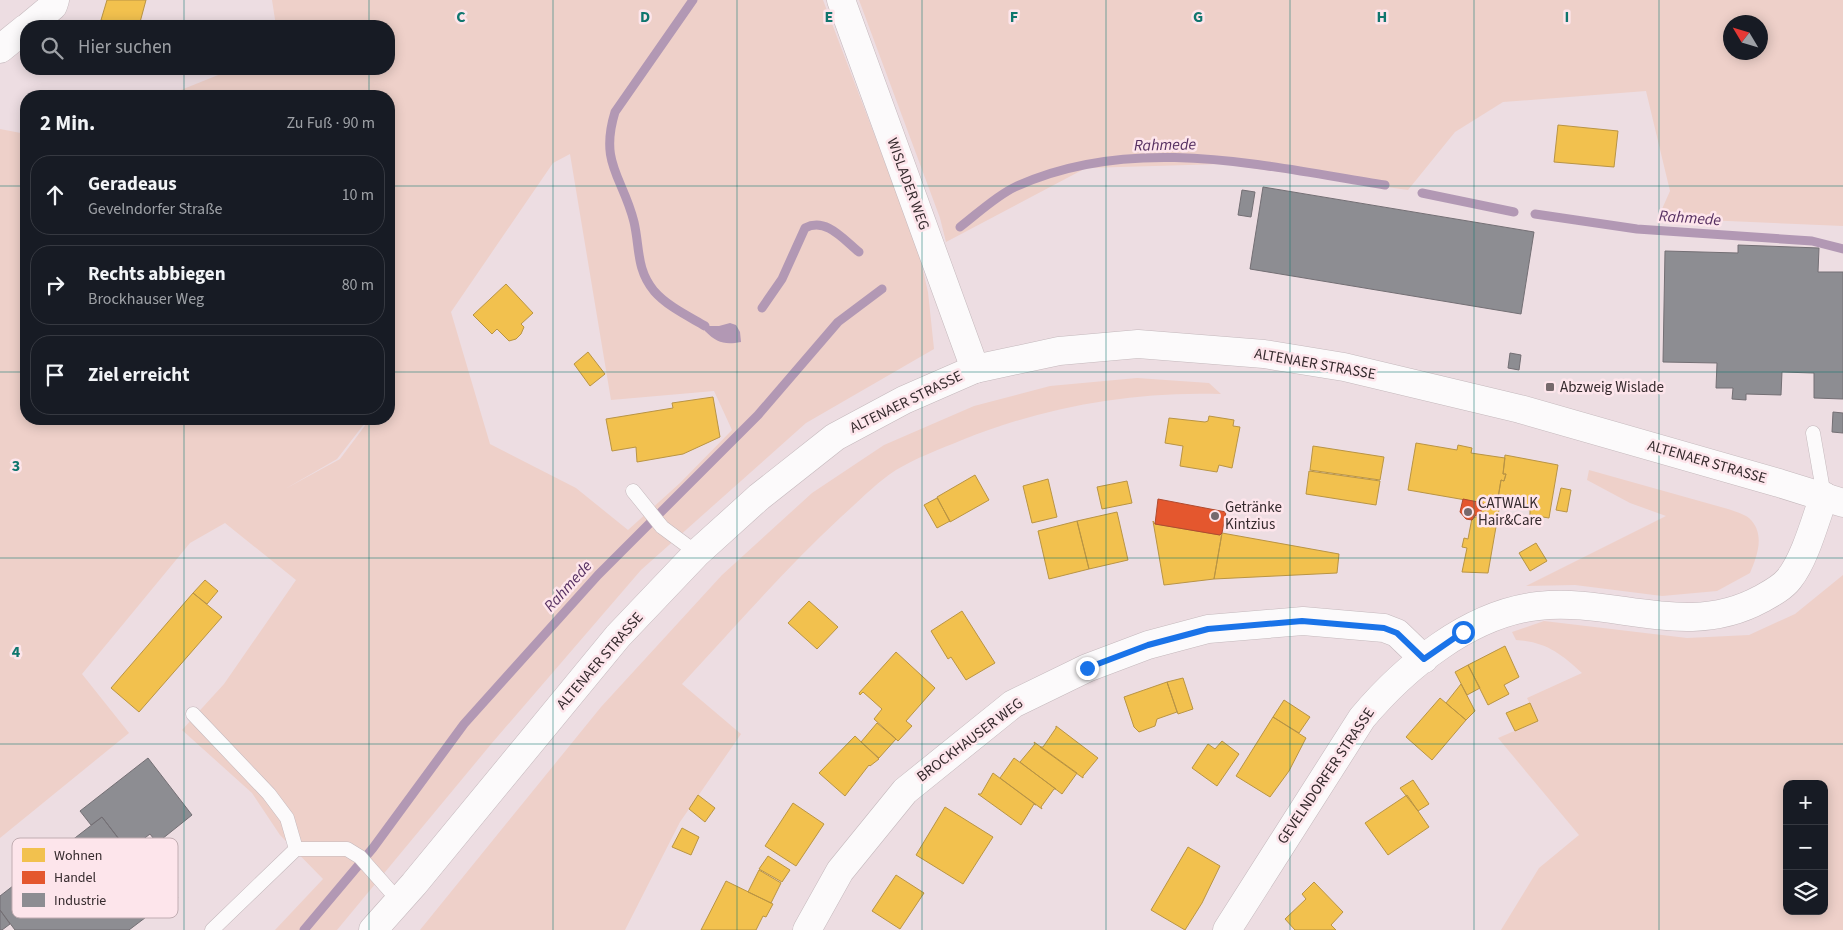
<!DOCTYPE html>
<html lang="de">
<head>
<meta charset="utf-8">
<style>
	:root { --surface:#171b24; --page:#20242c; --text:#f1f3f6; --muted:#9ea1a6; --line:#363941 }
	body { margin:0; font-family:"Source Sans 3",sans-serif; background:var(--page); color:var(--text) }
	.controls { position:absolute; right:15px; bottom:15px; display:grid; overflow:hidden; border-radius:10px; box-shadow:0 2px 12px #0003 }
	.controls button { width:45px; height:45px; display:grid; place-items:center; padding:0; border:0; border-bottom:1px solid var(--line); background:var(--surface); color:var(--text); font:25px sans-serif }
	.compass { position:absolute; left:1723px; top:15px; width:45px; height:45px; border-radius:50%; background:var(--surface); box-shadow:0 2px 12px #0003; rotate:308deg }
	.stop { position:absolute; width:15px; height:15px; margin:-11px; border:4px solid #1a73e8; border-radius:50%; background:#fff }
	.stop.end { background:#1a73e8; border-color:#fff; box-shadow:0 1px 5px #0008 }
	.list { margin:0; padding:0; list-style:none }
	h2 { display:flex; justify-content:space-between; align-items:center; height:65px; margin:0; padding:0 20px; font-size:21px }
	h2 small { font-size:16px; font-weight:400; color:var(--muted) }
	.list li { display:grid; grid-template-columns:32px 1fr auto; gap:15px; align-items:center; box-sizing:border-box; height:80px; margin:0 10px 10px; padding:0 10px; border:1px solid var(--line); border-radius:20px }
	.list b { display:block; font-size:19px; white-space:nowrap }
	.list p { margin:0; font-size:16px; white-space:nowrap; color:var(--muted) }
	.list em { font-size:16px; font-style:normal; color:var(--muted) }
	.icon { flex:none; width:28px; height:28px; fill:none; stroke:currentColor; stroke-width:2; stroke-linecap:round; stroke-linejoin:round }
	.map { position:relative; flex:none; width:1843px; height:930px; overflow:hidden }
	.search { position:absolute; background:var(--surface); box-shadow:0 2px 12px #0003; left:20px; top:20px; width:375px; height:55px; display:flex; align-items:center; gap:12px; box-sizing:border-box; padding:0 18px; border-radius:20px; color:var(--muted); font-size:19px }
	.panel { position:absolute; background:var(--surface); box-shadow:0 2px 12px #0003; left:20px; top:90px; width:375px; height:335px; border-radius:20px }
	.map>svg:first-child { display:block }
	.green { fill:#eed0c9; fill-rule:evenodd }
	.water { fill:#b298b4 }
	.homes { fill:#f2c14e; stroke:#b99444 }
	.shops { fill:#e4572e; stroke:#b04a2e }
	.industry { fill:#8d8d92; stroke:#736f74 }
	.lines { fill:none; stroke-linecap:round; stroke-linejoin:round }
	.stream { stroke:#b298b4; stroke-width:9 }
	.lane-casing { stroke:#c4b8bc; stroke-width:15 }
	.street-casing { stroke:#c4b8bc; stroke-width:29 }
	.secondary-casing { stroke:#c4b8bc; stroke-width:29 }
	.lane { stroke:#fcfafb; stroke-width:14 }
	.street { stroke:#fcfafb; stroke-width:28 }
	.secondary { stroke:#fcfafb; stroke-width:28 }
	.route { stroke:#1a73e8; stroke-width:6 }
	.grid { fill:none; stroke:#0f766e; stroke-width:1; stroke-opacity:0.55 }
	.poi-dot { fill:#75696c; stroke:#fde5eb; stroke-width:2 }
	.labels { text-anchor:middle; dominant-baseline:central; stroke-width:5; stroke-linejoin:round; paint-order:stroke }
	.street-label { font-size:15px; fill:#352a2d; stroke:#fde5eb }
	.poi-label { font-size:15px; fill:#352a2d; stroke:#fde5eb; text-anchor:start }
	.water-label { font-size:16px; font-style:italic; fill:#552f61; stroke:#fde5eb }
	.key { fill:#fde5eb; stroke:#c1adb2; stroke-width:1 }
	.key-label { font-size:14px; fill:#352a2d }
	.grid-label { font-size:16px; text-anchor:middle; font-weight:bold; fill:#0f766e; stroke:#fde5eb; stroke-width:5; stroke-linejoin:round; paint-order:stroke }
</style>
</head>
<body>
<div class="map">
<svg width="1843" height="930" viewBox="0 0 1843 930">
	<rect width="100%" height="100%" fill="#eddde2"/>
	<path class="green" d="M272 0H823L918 249 928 292 934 349 806 423 641 570 492 743 337 930H275L323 879 280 835 252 793 182 730 224 684 296 580 225 523 190 543 82 674 129 733 0 838V129L26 134V419H368L337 459 285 489 340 459 370 419H389V96H166L233 69H389V26H276ZM570 154 611 400 714 391 732 430 680 483 628 530 576 488 490 444 451 312 553 163Z
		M859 0H1843V226L1658 218 1670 191 1646 91 1503 102 1455 132 1408 190 1223 164 1086 168 946 242 940 218ZM1730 22H1760V52H1730Z
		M1137 378 1209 383 1221 394C1131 391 1044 407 962 440 940 449 916 458 896 470 876 483 859 501 841 517 785 569 734 628 682 684L741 734 680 822 625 930H420L601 707 722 575 812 493 884 445 974 406 1050 386Z
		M1589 470 1728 509C1734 511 1744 514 1749 518 1766 534 1757 556 1750 573L1717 591 1662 596 1575 585 1526 586 1666 516 1630 503 1587 480Z
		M1843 575V930H1501L1539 868 1579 835 1498 738 1538 721 1527 698 1582 673C1560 653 1546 642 1516 640L1512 632 1544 621 1687 638 1749 635 1795 614ZM1787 784H1824V911H1787Z"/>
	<path class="water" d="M730 323 736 325 740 332 741 342C725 345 717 343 705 331V326H719Z"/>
	<path class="homes" d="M107 0H146L139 26H125L101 20Z
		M1558 125 1618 131 1614 167 1554 162Z
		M506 284 533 313 521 324 524 327 521 334 516 339 509 341 497 329 492 334 473 315Z
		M588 352 605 374 590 386 574 364Z
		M713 397 720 437 683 454 637 462 636 447 612 451 606 419 673 408 672 403Z
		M1209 416 1234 420 1233 426 1240 427 1232 468 1219 465 1217 472 1180 466 1183 446 1165 443 1169 418 1205 422 1208 421Z
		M1416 443 1457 450 1458 445 1472 448 1471 453 1505 458 1503 474H1506L1504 481 1501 480 1498 498H1501L1488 573 1462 572 1467 548 1462 547 1464 538 1468 539 1472 518 1480 516 1483 503 1408 490Z
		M1313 446 1384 457 1380 480 1310 470Z
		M1505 455 1558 465 1549 518 1530 515V510L1504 505 1505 499 1498 498 1501 480 1504 481 1506 474H1503Z
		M1309 471 1380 481 1376 505 1306 494Z
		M975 475 989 500 950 522 937 497Z
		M1048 479 1057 517 1032 523 1023 486Z
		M1127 481 1132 503 1102 509 1097 487Z
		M1561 488 1571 490 1567 512 1556 510Z
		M937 498 950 521 937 528 924 505Z
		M1117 512 1128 560 1089 569 1077 521Z
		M1077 521 1089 569 1049 579 1038 531Z
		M1153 521 1155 524 1220 535 1222 533 1214 579 1164 585Z
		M1222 533 1339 554 1337 573 1214 579Z
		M1536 543 1547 561 1530 571 1519 553Z
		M205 580 218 591 207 604 193 593Z
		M193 593 222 617 139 712 111 688Z
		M809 601 838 627 817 649 788 623Z
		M962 611 995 663 966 680 951 657 948 659 931 631Z
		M1505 646 1519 677 1504 685 1509 694 1488 705 1468 665Z
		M896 652 935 688 906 721 912 726 898 741 874 719 882 709 863 692 860 695 859 693Z
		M1468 665 1480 688 1467 695 1455 672Z
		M1183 678 1193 709 1178 714 1167 682Z
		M1167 682 1177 712 1157 719 1155 726 1139 732 1134 727 1124 697Z
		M1461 684 1475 711 1466 720 1446 703Z
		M1440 698 1466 720 1432 760 1406 737Z
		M1284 700 1310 717 1299 733 1273 717Z
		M1530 703 1538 721 1515 731 1506 713Z
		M1273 717 1306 738 1289 771 1270 797 1236 776Z
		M877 723 896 739 879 758 861 742Z
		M1056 726 1098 758 1083 776V778L1040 747H1043L1056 728Z
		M855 736 879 759 870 766 869 765 845 796 819 773Z
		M1222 741 1239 754 1217 786 1192 768 1208 744 1215 749Z
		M1034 742 1077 773 1062 794 1020 762 1035 744Z
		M1014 758 1056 789H1054L1041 807 1042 809 1000 778Z
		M993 773 1036 805 1034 804 1021 825 978 794H981Z
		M1413 780 1429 804 1418 811 1400 788Z
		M698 795 715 808 705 822 689 809Z
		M1407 795 1429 827 1388 855 1365 823Z
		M793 803 824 824 796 866 765 846Z
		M945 807 993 837 963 884 916 855Z
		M682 828 699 837 691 855 672 847Z
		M1188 847 1220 866 1202 903 1185 930 1151 910Z
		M768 856 790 870 782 882 759 869Z
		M759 870 781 883 771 903 748 892Z
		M896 875 924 893 900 929 872 911Z
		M726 881 773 904 766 917 763 916 756 930H701Z
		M1314 882 1343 912 1331 925 1336 930H1295L1285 919 1306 899 1302 894Z"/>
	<path class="shops" d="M1158 499 1226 512 1222 533 1220 535 1155 524Z
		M1463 499 1483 503 1480 516 1476 515 1472 520 1466 519 1460 512Z"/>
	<path class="industry" d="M1263 187 1534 232 1521 314 1250 269Z
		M1242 190 1255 192 1251 217 1238 215Z
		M1738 245 1819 248 1818 272H1843V399L1814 398V373L1782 372 1781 395 1746 394V400L1732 399 1733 388H1716L1717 363 1663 362 1665 251 1738 253Z
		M1510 353 1521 355 1519 370 1508 368Z
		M1833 412 1843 413V433L1832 432Z
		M148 758 192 815 157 843 150 834 128 851 102 817 91 825 80 811Z
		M102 817 153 883 161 877 178 898 161 912 158 908 129 930H15L0 910V896Z
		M0 910 10 924 2 930H0Z"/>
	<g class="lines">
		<path class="stream" d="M693 0 615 112C599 164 623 177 634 222 640 248 636 269 654 291 667 306 688 316 705 326
			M1422 193 1514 212
			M1535 214 1637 229 1812 241 1843 249
			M960 227C977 214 996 196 1015 187 1132 133 1264 166 1385 185
			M762 308 782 279 805 228C826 217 843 239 859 252
			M304 930 373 848 464 724 598 575 758 415 838 322 882 289"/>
		<g class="lane-casing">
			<path id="lane" d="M1813 433 1824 496
				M633 491 662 527 697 553
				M193 714 269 794 287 818 296 849
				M212 930 296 849H347L360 857 399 901"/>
		</g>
		<g class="street-casing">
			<path id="street" d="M841 0 975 369
				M29 26 53 6 55 0
				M0 49 26 28
				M807 930 840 871 905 791 1013 704 1087 668 1148 645 1208 629 1303 621 1384 628 1397 633 1424 659
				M1227 930 1362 718C1405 667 1469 614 1538 606 1614 597 1686 640 1761 599 1770 594 1782 588 1789 579 1805 559 1815 521 1824 496"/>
		</g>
		<g class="secondary-casing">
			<path id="secondary" d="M373 930 414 884 618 636 697 553 759 497 835 437 904 400 975 369 1059 351 1138 344 1264 354 1344 367 1520 409 1779 483 1843 503"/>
		</g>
		<use href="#lane" class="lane"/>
		<use href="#street" class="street"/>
		<use href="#secondary" class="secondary"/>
	</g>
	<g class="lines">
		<path class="route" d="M1087 668 1148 645 1208 629 1302 621 1384 628 1397 633 1424 659 1463 632"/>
	</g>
	<path class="grid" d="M184 0V26M369 0V26M553 0V930M737 0V930M922 0V930M1106 0V930M1290 0V930M1474 0V930M1659 0V930M184 69V96M369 69V96M0 186H26M389 186H1843M0 372H26M389 372H1843M184 419V930M369 419V930M0 558H1843M0 744H1843"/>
	<g class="poi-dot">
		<rect x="1545" y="382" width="10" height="10" rx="2.5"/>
		<circle cx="1468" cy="512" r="5"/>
		<circle cx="1215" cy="516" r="5"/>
	</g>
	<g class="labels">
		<g class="street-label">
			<text transform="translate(908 184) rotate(70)">WISLADER WEG</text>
			<text transform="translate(1315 364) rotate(10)">ALTENAER STRASSE</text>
			<text transform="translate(906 402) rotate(-26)">ALTENAER STRASSE</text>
			<text transform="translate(1707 462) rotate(16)">ALTENAER STRASSE</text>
			<text transform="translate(600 661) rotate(-49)">ALTENAER STRASSE</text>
			<text transform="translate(970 740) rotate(-37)">BROCKHAUSER WEG</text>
			<text transform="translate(1326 776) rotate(-56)">GEVELNDORFER STRASSE</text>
		</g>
		<g class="poi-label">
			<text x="1560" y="387">Abzweig Wislade</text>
			<text x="1478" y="503">CATWALK<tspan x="1478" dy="17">Hair&amp;Care</tspan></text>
			<text x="1225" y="507">Getränke<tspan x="1225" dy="17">Kintzius</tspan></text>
		</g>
		<g class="water-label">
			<text transform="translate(1165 145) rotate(-1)">Rahmede</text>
			<text transform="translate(1690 218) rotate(4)">Rahmede</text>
			<text transform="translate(568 586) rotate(-48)">Rahmede</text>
		</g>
	</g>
	<rect x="12" y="838" width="166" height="80" rx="8" class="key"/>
	<rect x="22" y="848" width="23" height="14" fill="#f2c14e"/>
	<rect x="22" y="871" width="23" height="13" fill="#e4572e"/>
	<rect x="22" y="893" width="23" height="14" fill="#8d8d92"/>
	<g class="key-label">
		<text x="54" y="860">Wohnen</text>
		<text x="54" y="882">Handel</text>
		<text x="54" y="905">Industrie</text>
	</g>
	<g class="grid-label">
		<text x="461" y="22">C</text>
		<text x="645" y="22">D</text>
		<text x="829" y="22">E</text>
		<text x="1014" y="22">F</text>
		<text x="1198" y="22">G</text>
		<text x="1382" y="22">H</text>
		<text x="1567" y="22">I</text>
		<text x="16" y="471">3</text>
		<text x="16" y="657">4</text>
	</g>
</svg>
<div class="controls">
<button>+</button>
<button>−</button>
<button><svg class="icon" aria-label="layers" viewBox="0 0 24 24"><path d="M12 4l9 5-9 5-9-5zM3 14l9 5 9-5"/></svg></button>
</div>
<svg class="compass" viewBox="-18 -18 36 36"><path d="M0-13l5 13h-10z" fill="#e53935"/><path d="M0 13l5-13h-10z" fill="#9ea1a6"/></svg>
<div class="stop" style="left:1463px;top:632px"></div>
<div class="stop end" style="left:1087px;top:668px"></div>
<div class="search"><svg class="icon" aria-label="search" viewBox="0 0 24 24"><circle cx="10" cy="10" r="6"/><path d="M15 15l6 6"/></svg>Hier suchen</div>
<section class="panel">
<h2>2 Min.<small>Zu Fuß · 90 m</small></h2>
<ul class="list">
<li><svg class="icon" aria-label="ahead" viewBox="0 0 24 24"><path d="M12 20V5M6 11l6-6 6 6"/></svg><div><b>Geradeaus</b><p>Gevelndorfer Straße</p></div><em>10 m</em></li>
<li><svg class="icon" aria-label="right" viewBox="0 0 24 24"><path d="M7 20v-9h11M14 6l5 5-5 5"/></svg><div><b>Rechts abbiegen</b><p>Brockhauser Weg</p></div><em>80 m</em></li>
<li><svg class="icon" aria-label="arrive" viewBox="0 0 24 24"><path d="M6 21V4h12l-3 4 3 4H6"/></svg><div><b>Ziel erreicht</b></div></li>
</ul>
</section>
</div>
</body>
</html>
